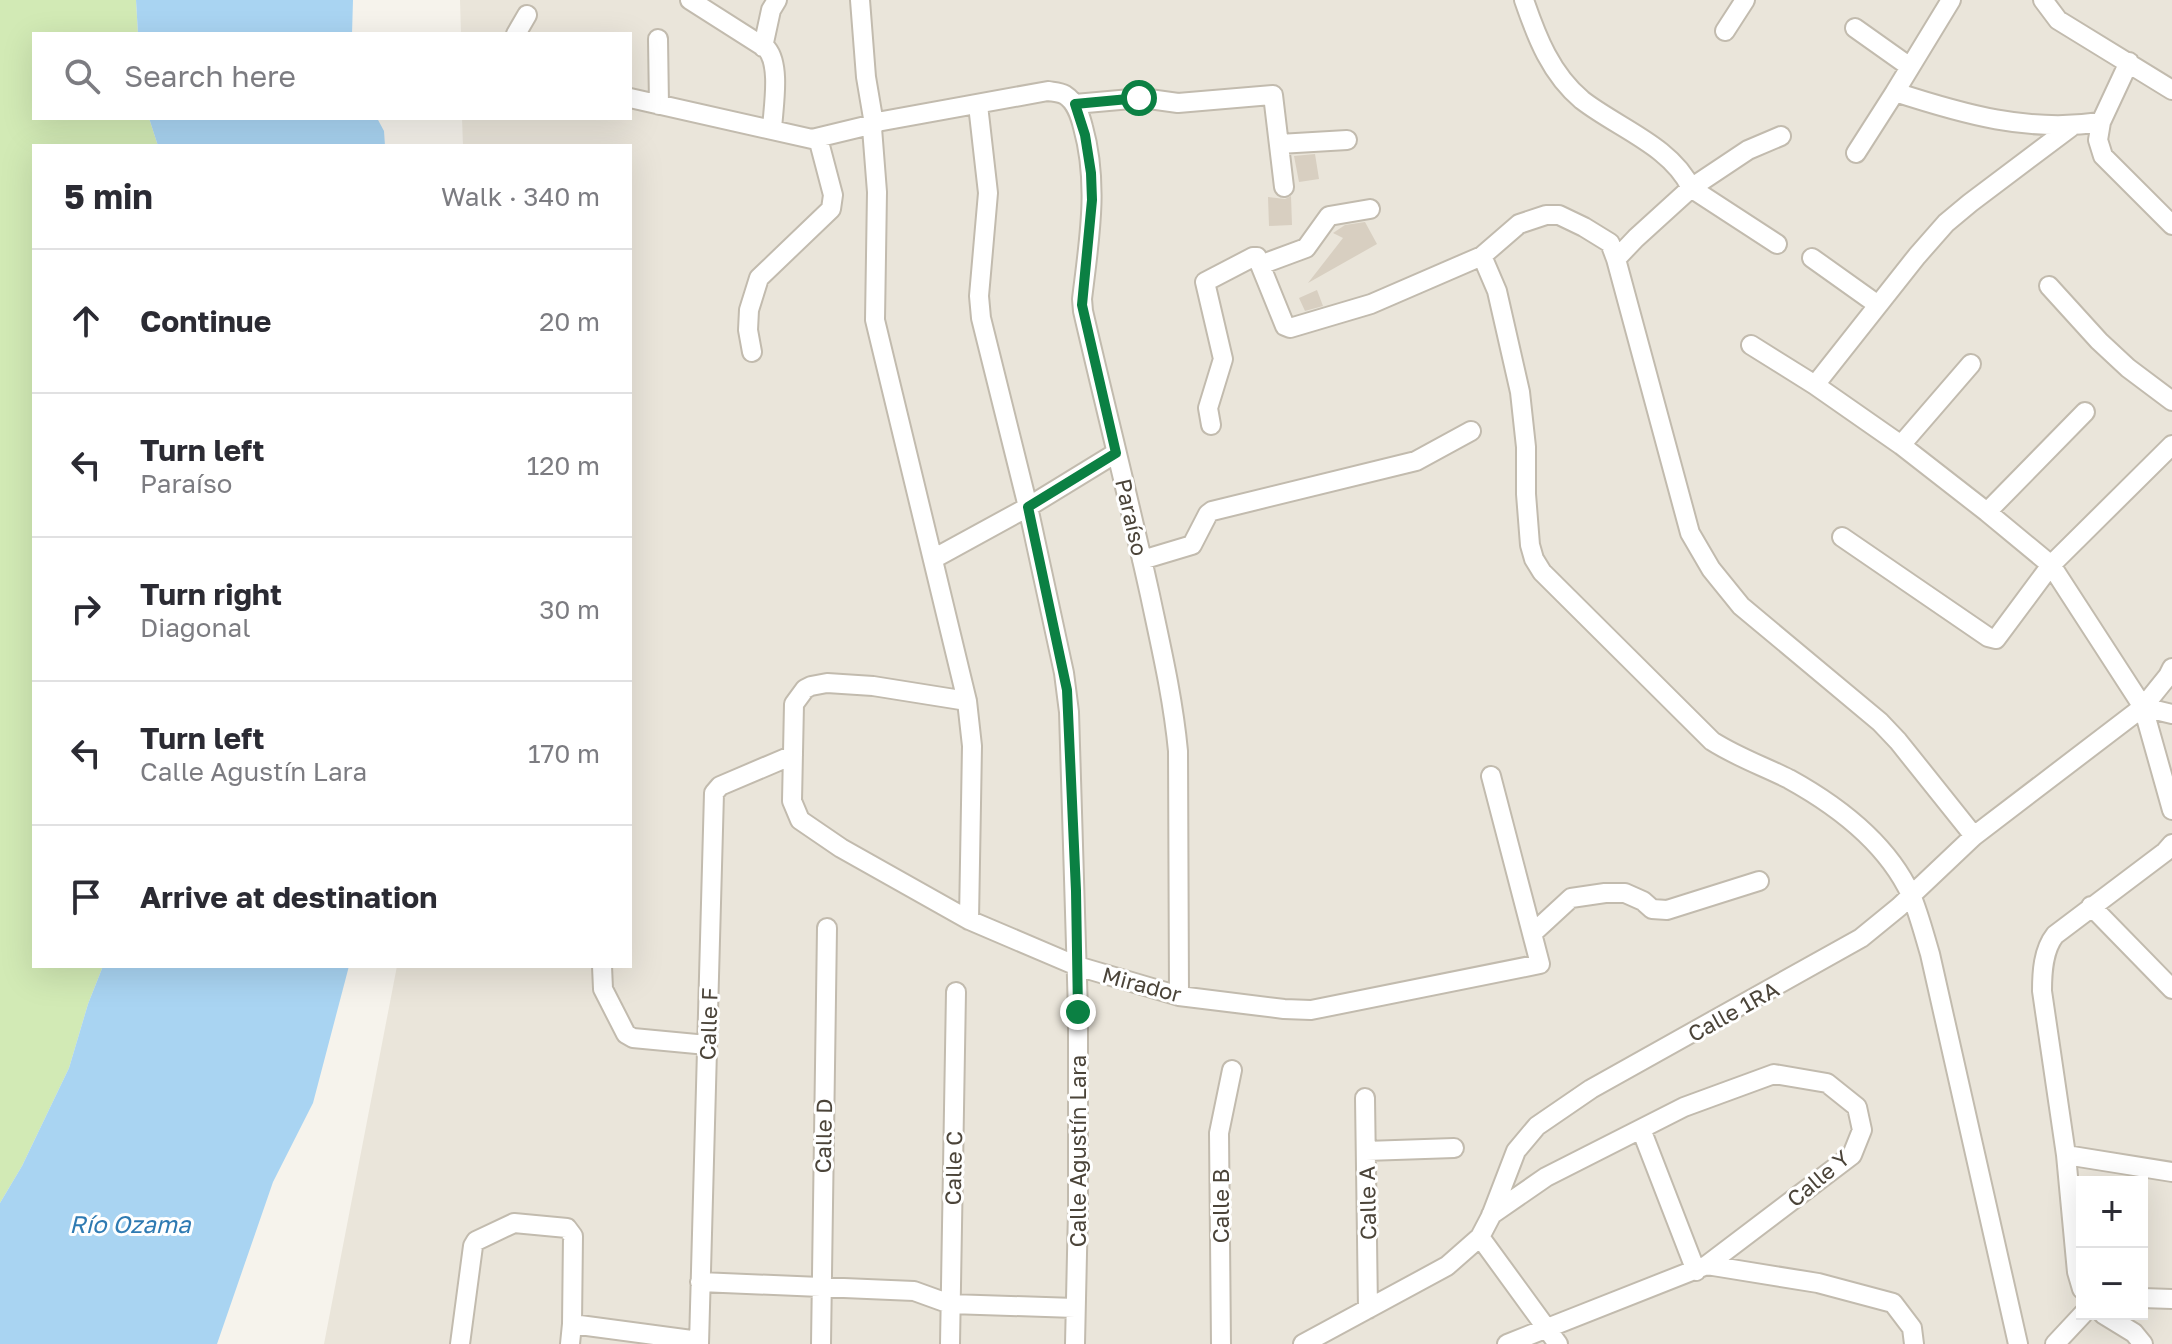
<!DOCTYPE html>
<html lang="en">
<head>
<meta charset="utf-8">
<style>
	:root { --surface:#fff; --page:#f7f7f7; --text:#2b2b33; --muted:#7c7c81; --line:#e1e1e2 }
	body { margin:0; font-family:"Golos Text",sans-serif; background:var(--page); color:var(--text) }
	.controls { position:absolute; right:24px; bottom:24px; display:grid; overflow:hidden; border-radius:0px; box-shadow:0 8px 32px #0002 }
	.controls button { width:72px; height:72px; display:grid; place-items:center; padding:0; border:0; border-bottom:2px solid var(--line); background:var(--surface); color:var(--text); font:40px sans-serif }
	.stop { position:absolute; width:24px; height:24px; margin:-18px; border:6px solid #0b8043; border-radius:50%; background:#fff }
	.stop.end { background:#0b8043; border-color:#fff; box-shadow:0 2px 8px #0008 }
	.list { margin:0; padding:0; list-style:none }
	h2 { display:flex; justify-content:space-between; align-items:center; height:104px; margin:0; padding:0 32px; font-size:34px }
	h2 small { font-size:26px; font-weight:400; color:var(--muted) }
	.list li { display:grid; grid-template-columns:52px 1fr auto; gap:24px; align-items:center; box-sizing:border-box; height:144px; padding:0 32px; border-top:2px solid var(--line) }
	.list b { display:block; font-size:30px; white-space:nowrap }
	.list p { margin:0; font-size:26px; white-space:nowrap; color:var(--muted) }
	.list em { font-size:26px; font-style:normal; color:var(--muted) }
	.icon { flex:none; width:44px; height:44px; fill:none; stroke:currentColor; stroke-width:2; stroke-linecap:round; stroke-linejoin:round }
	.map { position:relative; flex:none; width:2172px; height:1344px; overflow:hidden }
	.search { position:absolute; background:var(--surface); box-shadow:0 8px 32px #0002; left:32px; top:32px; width:600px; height:88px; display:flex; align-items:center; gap:20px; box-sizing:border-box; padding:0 28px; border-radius:0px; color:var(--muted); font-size:30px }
	.panel { position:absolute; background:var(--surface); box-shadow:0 8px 32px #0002; left:32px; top:144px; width:600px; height:824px; border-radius:0px }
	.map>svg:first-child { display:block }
	.residential { fill:#eae5da; fill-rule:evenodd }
	.green { fill:#d2eab5 }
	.water { fill:#a9d4f2 }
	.building { fill:#d8cfc1 }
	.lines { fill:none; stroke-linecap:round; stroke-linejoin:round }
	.street-casing { stroke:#c2bbae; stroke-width:22 }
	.street { stroke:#fff; stroke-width:18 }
	.route { stroke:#0b8043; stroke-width:10 }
	.labels { text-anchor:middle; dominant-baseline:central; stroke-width:6; stroke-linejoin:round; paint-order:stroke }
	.street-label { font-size:22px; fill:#4b4439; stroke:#fff }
	.water-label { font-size:24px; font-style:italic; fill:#2e7ab2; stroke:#fff }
</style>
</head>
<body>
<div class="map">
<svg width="2172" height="1344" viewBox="0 0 2172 1344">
	<rect width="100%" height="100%" fill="#f6f3ec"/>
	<path class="residential" d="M460 0H2172V1344H324L397 966H630V146H463L462 118H630V34H461ZM2082 1182H2142V1314H2082Z"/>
	<path class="green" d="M0 0H136L138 34H34V118H149L158 146H34V966H103L88 1004 69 1068 22 1166 0 1203Z"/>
	<path class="water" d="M136 0H353L352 34H138Z
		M149 118H377L384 131 385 146H158Z
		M103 966H349L313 1103 273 1182 217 1344H0V1203L22 1166 69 1068 88 1004Z"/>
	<path class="building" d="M1315 154 1319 179 1299 182 1294 156Z
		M1291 196 1292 225 1269 226 1268 197 1285 199Z
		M1365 222 1377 244 1308 283 1343 238 1333 233 1345 225Z
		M1317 290 1323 306 1305 311 1299 298Z"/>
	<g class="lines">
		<g class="street-casing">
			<path id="street" d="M690 0 767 49C781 66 773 108 772 130
				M1524 0C1537 38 1551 74 1582 100 1618 128 1671 146 1691 188L1636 238 1616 259
				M1951 0 1895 92C1963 114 2028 133 2101 122L2129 62
				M2043 0 2058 20 2172 90
				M1855 28 1910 67
				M1725 31 1745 0
				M516 34 527 15
				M658 39 659 105
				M763 47 771 10 777 0
				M630 98 812 139 874 124 866 77 860 0
				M1075 104 1142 98 1178 103 1273 95 1284 187
				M978 105 988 193 979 296 981 318 1028 507 1064 673 1069 712 1078 1012V1209L1075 1344
				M2101 122 2098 140 2103 156 2172 225
				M2071 127 1970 203 1946 223 1917 256 1815 385 1901 445 1987 512 2051 565 2143 707 2172 810
				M1279 144 1347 140
				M1856 153 1895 92
				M1777 244 1691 188 1748 150 1781 136
				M1482 256 1497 291 1520 392 1526 447V494L1530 545 1534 559 1542 572 1712 741C1737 757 1763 766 1789 779 1838 806 1887 843 1911 895 1919 914 1924 934 1930 954L2018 1344
				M1812 258 1878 305
				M1260 265 1306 248 1329 216 1370 209
				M2049 286 2099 341 2128 368 2172 401
				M1751 345 1815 385
				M752 352 748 330 749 310 759 278 831 209 833 195 818 138
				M1211 425 1208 408 1223 359 1205 282 1253 257H1257L1285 326 1290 328 1371 304 1482 256 1519 224 1546 215H1559L1584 227 1610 243 1616 259 1690 533 1711 569 1741 606 1880 722 1898 741 1974 836
				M1901 445 1971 364
				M1987 512 2085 412
				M1842 537 1988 637 1996 639 2051 565 2172 445
				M933 559 1028 507 1116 453
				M1142 560 1192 545 1208 514 1212 511 1416 461 1471 431
				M967 701 873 686 827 683 811 686 805 689 794 704 792 801 800 820 841 848 969 920 1077 966 1179 996 1284 1009 1311 1010 1540 964 1491 776
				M2143 707 2172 714
				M2091 906 2172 989
				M969 920 972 746 967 701 875 320 877 192 872 128 877 122 1048 91C1054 92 1060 92 1065 95 1076 102 1080 115 1083 127 1099 184 1089 241 1082 299L1083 311C1105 406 1129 500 1150 595 1161 647 1173 698 1178 751L1179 996
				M1533 933 1571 898 1605 893H1625L1643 901 1652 909 1667 910 1759 881
				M602 966 603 989 626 1034 633 1038 707 1045
				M1365 1098 1368 1309
				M1641 1129 1696 1271
				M1366 1151 1454 1148
				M2066 1155 2172 1172
				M1491 1215 1546 1177 1684 1107 1774 1074 1827 1083 1857 1107 1862 1130 1852 1155 1707 1265 1507 1344
				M1480 1237 1558 1344
				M1707 1265 1818 1283 1893 1303 1912 1328 1914 1344
				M700 1282 914 1291 950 1304 1075 1308
				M2082 1289 2077 1272 2066 1155 2042 991C2042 973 2043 950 2055 935L2165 852 2172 844
				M2142 1298 2172 1299
				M2103 1314 2134 1333 2143 1344
				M572 1324 699 1341
				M460 1344 473 1246 476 1241 514 1223 567 1228 573 1236 572 1324 570 1344
				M699 1344 714 793 720 786 793 755
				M821 1344 827 928
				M950 1344 956 992
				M1221 1344 1219 1133 1232 1070
				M1303 1344 1447 1266 1480 1237 1491 1216 1516 1151 1537 1126 1591 1089 1861 938 1899 907 1974 836 2143 707 2168 676 2172 668
				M2055 1344 2083 1314"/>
		</g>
		<use href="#street" class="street"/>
	</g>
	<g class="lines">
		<path class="route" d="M1078 1012 1076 891 1067 690 1028 507 1116 453 1082 305 1092 200 1091 173 1085 135 1075 104 1139 98"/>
	</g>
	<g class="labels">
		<g class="street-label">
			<text transform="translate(1132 517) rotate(77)">Paraíso</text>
			<text transform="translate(1142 984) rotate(15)">Mirador</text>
			<text transform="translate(1733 1011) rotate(-29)">Calle 1RA</text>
			<text transform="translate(708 1024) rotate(-88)">Calle F</text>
			<text transform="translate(823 1136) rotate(-89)">Calle D</text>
			<text transform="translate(1077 1151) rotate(-90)">Calle Agustín Lara</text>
			<text transform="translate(953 1168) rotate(-89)">Calle C</text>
			<text transform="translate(1818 1178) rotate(-40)">Calle Y</text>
			<text transform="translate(1367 1203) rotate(-91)">Calle A</text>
			<text transform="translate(1220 1206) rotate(-90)">Calle B</text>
		</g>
		<g class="water-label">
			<text x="130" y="1223">Río Ozama</text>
		</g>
	</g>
</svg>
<div class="controls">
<button>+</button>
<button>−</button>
</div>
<div class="stop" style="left:1139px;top:98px"></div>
<div class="stop end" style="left:1078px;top:1012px"></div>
<div class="search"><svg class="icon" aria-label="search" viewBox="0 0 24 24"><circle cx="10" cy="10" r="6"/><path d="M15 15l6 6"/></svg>Search here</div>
<section class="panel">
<h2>5 min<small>Walk · 340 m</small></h2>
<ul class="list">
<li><svg class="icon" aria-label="ahead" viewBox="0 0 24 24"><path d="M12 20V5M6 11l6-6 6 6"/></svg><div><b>Continue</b></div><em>20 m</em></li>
<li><svg class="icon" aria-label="left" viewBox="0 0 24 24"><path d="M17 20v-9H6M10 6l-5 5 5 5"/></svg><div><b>Turn left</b><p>Paraíso</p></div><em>120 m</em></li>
<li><svg class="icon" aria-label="right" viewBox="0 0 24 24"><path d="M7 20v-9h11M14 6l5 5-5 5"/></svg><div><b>Turn right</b><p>Diagonal</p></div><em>30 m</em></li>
<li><svg class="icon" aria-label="left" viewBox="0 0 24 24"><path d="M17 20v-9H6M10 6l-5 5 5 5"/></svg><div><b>Turn left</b><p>Calle Agustín Lara</p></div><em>170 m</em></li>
<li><svg class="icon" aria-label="arrive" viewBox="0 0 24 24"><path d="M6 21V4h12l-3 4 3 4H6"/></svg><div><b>Arrive at destination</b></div></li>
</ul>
</section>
</div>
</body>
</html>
